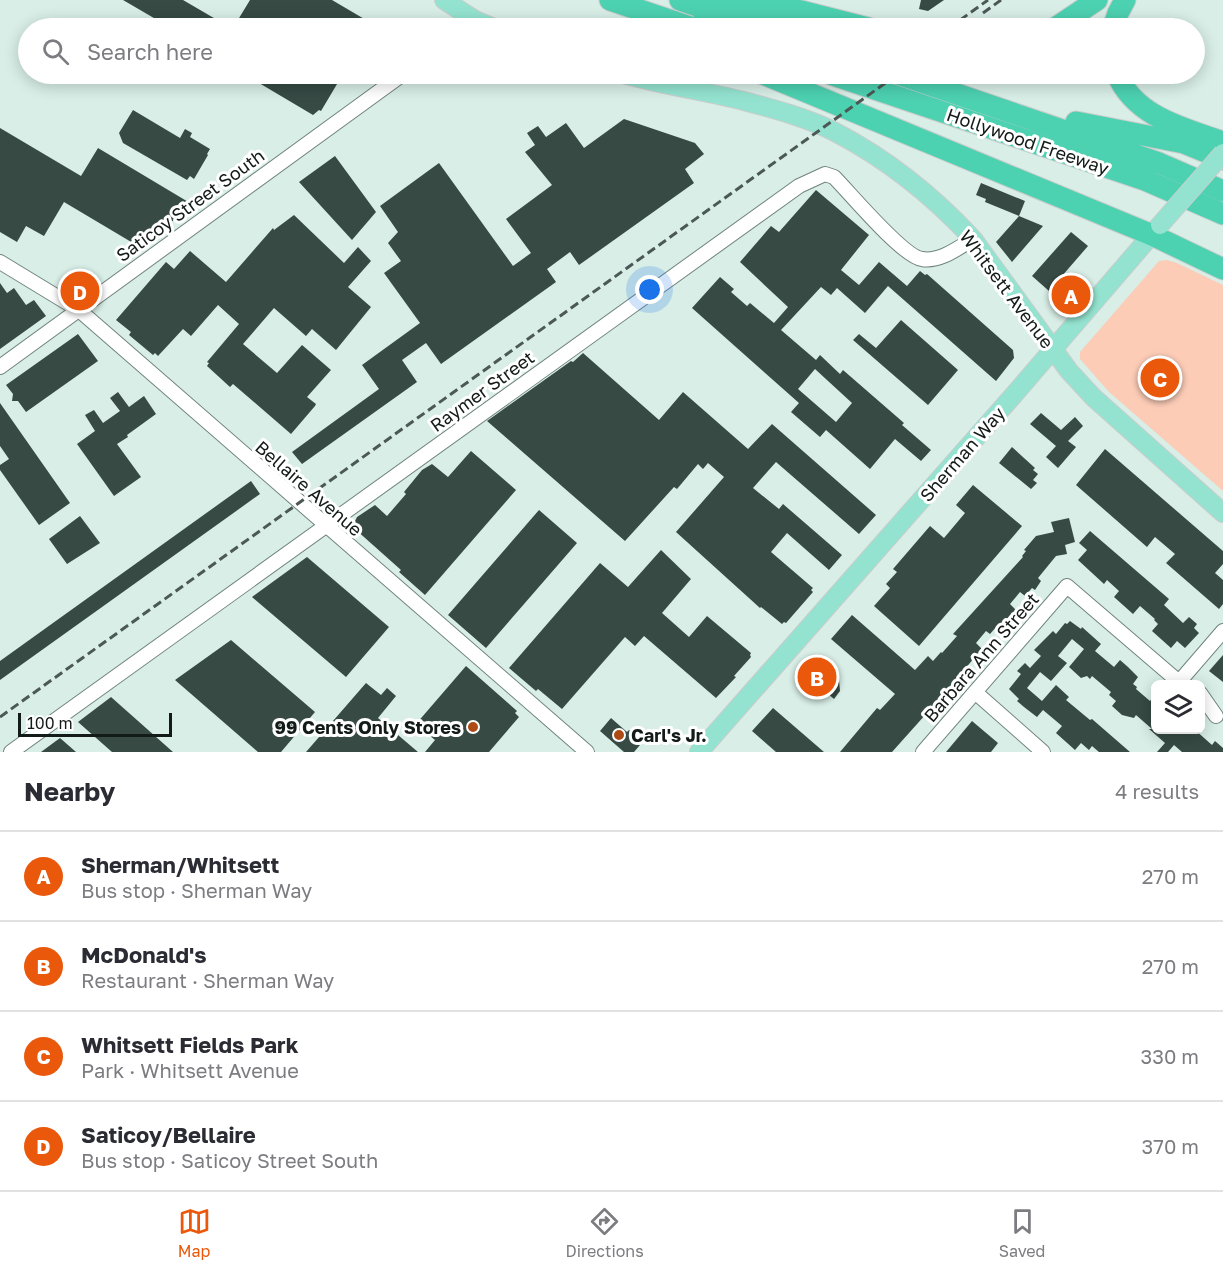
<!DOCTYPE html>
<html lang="en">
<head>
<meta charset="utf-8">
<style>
	:root { --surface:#fff; --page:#f7f7f7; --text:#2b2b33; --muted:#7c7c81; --line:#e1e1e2; --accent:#ea580c }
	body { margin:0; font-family:"Golos Text",sans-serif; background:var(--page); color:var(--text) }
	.controls { position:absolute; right:18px; bottom:18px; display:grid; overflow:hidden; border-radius:9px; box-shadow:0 3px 15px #0003 }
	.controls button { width:54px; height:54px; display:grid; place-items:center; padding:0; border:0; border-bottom:2px solid var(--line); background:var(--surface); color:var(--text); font:30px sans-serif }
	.scale { position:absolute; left:18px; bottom:15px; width:154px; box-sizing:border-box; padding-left:6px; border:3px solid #131b19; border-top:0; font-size:16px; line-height:21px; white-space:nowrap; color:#131b19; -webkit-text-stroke:4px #fff; paint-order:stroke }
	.you { position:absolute; left:650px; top:290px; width:21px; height:21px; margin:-15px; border:4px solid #fff; border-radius:50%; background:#1a73e8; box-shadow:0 0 0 9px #1a73e833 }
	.badge { display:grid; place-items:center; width:39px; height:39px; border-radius:50%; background:var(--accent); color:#fff; font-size:20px; font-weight:700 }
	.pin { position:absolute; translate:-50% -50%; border:3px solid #fff; box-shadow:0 2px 6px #0006 }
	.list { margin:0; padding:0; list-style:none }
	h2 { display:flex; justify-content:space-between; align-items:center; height:78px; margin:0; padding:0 24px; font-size:26px }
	h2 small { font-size:20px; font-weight:400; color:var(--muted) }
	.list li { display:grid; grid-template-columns:39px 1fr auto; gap:18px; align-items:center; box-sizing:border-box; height:90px; padding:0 24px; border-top:2px solid var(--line) }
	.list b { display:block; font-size:22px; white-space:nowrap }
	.list p { margin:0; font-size:20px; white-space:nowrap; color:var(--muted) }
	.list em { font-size:20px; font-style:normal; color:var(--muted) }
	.icon { flex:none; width:33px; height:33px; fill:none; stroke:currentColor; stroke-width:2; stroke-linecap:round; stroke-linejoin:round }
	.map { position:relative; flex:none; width:1223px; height:752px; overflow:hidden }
	.search { position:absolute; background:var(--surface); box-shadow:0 3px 15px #0003; left:18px; right:18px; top:18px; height:66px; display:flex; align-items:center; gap:15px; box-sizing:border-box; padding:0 21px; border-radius:33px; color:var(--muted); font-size:22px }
	.sheet { height:438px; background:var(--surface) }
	nav { display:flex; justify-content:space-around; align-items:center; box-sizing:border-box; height:84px; border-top:2px solid var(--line); background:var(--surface); font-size:16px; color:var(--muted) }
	nav a { display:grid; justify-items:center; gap:3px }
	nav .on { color:var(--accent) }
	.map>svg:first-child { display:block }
	.green { fill:#fcccb7 }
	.building { fill:#374a44; fill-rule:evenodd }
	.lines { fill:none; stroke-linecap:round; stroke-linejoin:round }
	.minor-casing { stroke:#70847d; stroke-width:16 }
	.major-casing { stroke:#cbcdcc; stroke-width:20 }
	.highway-casing { stroke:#cbcdcc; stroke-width:23 }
	.minor { stroke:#fff; stroke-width:14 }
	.major { stroke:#94e3d0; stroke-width:18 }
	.highway { stroke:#4cd1b1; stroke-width:21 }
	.rail { stroke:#4c5855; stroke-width:3; stroke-dasharray:9 4.5; stroke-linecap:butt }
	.major-bridge-casing { stroke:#cbcdcc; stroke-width:20; stroke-linecap:butt }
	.major-bridge { stroke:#94e3d0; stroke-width:18 }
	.poi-dot { fill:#ae4a14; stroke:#fff; stroke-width:2 }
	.labels { text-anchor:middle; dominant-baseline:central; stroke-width:6; stroke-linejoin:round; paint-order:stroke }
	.street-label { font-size:18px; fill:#131b19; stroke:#fff }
	.poi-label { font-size:18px; font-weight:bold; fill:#131b19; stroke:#fff; text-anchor:end }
</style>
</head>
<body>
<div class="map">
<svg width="1223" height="752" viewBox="0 0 1223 752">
	<rect width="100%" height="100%" fill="#d8eee7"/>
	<path class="green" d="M1167 260 1177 263 1223 285V491L1109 392 1080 359V352L1159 261Z"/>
	<path class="building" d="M123 0H183L231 28H171Z
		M250 0H332L366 20 364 23 373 28H233Z
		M921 0H944L928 11 919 9Z
		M244 74H343L321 111 319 110 313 115Z
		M133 110 180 138 185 129 192 133 190 137 210 149 207 154 208 155 194 179 190 176 187 180 123 143 119 133Z
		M624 119 695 143 704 154 685 169 694 183 579 265 570 252 547 269 556 282 441 364 426 343 402 360 417 382 302 464 292 452 379 389 362 365 420 323 384 273 401 261 388 243 398 232 380 206 439 163 513 266 531 253 506 219 552 185 525 152 535 145 527 133 538 126 546 137 566 123 584 148Z
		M0 128 81 176 98 148 190 203 185 212 138 246 64 202 44 236 26 226 17 242 0 232Z
		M335 156 376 212 352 240 299 182Z
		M981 183 1025 201 1019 216 1043 226 1012 262 996 242 1019 216 985 202 986 199 976 195Z
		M816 190 869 235 841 270 859 285 879 262 907 286 920 271 925 275 927 274 1013 350 1014 358 996 381 888 286 865 313 837 288 831 295 821 287 781 330 816 360 820 355 840 374 843 370 904 423 902 425 931 450 921 461 895 439 870 469 826 430 820 437 791 412 799 403 692 308 720 277 734 289 731 292 747 306 750 303 774 323 788 307 740 262 771 226 779 232ZM815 369 852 403 836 422 798 389Z
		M294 215 344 263 358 247 371 261 348 287 371 307 336 350 312 329 306 336 274 308 243 344 277 373 302 345 331 370 307 397 316 404 315 406 291 434 233 384 230 387 207 366 209 363 207 362 239 324 218 305 191 336 183 329 158 356 155 353 153 355 129 335 131 332 116 320 166 262 174 269 190 251 226 282 273 228 274 230Z
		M1071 232 1088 246 1049 291 1032 276Z
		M0 283 7 293 14 288 26 305 34 300 46 316 0 349Z
		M901 320 958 370 928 405 853 340 859 334 876 348Z
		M78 334 98 361 26 412 18 401H12L13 394 6 385Z
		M583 353 659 420 683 392 748 449 772 424 876 515 859 534 776 462 753 488 779 509 783 504 842 555 829 570 787 533 771 552 813 588 811 590 813 592 786 623 784 622 782 624 761 607 760 608 676 532 724 477 708 463 703 469 698 464 677 489 674 487 625 541 487 421 571 361 573 362Z
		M118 392 129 407 144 396 156 414 127 435 128 437 117 444 141 477 114 496 77 444 95 431 85 415 94 410 103 423 120 411 110 398Z
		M0 403 70 503 39 525 0 470V465L9 459 0 446Z
		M1041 413 1061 430 1075 417 1083 426 1068 441 1076 447 1058 468 1046 457 1056 446 1030 424Z
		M1012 447 1035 468 1033 470 1038 474 1033 480 1037 483 1031 489 999 463Z
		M1105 449 1223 551V564L1215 573 1223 580V604L1219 609 1166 563 1175 554 1155 537 1147 547 1076 485Z
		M471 451 516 490 425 595 399 572 401 570 355 529 354 523 357 517 375 505 387 516 406 494 404 492 422 470 432 464 448 477Z
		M251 481 260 494 0 680V661Z
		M973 485 1022 526 919 646 874 606 890 588 886 584 897 572 893 569 930 526 944 538 965 513 956 505Z
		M539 510 577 543 486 648 448 615Z
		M80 516 100 543 67 564 49 539Z
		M1069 518 1075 542 1065 545 1067 554 1056 556 1038 578 1041 581 1035 590 1032 588 1025 596 1020 592 1010 604 1016 610 1000 629 997 626 990 634 986 631 976 643 982 649 938 700 942 703 930 717 926 714 892 752H840L877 708 880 710 895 694 831 639 852 615 915 670 928 656 933 661 941 652 942 653 957 636 953 634 1023 557 1022 556 1026 551 1024 550 1036 536 1054 532 1051 522Z
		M1090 531 1169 599 1164 605 1183 623 1189 617 1197 624 1194 628 1199 633 1185 648 1177 641 1171 648 1152 631 1158 624 1154 620 1155 619 1140 606 1133 614 1114 597 1119 591 1107 580 1104 584 1078 560 1087 550 1079 543Z
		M661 550 691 579 662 613 689 637 707 616 751 653 750 655 751 657 734 676 736 677 716 698 644 636 635 646 625 637 562 709 538 689 536 691 509 668 600 563 628 587Z
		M307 557 389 627 346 677 252 597Z
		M1070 621 1081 629 1082 627 1101 644 1095 651 1114 667 1120 660 1128 667 1138 677 1133 684 1137 687 1136 689 1150 701 1155 695V729H1194L1212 745 1215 741 1223 748V752H1182L1174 745 1168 752H1157L1165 743 1149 729H1152L1136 715 1134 718 1122 715 1112 706 1116 701 1109 695 1111 692 1092 676 1090 679 1087 676 1081 678 1069 667 1084 649 1072 639 1058 656 1067 663 1051 681 1040 672 1027 688 1042 701 1056 685 1069 697 1066 700 1090 720 1092 719 1130 752H1099L1092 746 1089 750 1081 743 1075 750 1056 733 1062 726 1043 710 1037 717 1024 707 1017 701 1019 699 1009 689 1021 674 1017 671 1025 663 1030 668 1041 656 1034 650 1053 631 1056 634 1065 623 1067 624Z
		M231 640 315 712 281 752H258L175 680Z
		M1223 655V682L1209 671Z
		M813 663 822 668 824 666 839 680 840 691 834 699 826 692 822 697 799 678Z
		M466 666 517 711 515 713 519 717 489 752H425L435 740 416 724Z
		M366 683 381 695 387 688 396 696 378 718 418 752H306Z
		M111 697 173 752H112L78 722Z
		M773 708 824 752H776L752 731Z
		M611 718 627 732 629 730 638 737 636 739 640 745 634 752H624L600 731Z
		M972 721 998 743 991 752H946Z
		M60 738 76 752H41Z"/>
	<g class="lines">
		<g class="minor-casing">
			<path id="minor" d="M0 262 79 310 587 752
				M0 367 403 74
				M975 692 1043 752
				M1200 693 1216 716
				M11 752 799 186 825 174 834 177C850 193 903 257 922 259 940 262 958 248 973 239
				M923 752 1067 586 1179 682 1223 631"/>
		</g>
		<g class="major-casing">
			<path id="major" d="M444 0 475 20 494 28
				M623 74C663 85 704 91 744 101 774 109 808 118 835 132 887 159 934 197 973 239L1069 371 1093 397 1223 513
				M699 752 1018 390 1160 225"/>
		</g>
		<g class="highway-casing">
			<path id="highway" d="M610 0 693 28
				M680 0 724 15
				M712 0 797 28
				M750 0 801 11 868 28
				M704 18 735 28
				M1055 28 1097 0
				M1113 28 1118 13 1125 0
				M763 74 1152 235 1223 269
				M830 74 1145 180 1223 214
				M898 74 1159 163 1223 191
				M1117 74C1135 117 1183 128 1223 142
				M1076 122 1184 143 1223 159"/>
		</g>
		<use href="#minor" class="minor"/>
		<use href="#major" class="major"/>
		<use href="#highway" class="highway"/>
		<path class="rail" d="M983 13 1001 0
			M949 28 988 0
			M0 717 898 74"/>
		<g class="major-bridge-casing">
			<path id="major-bridge" d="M1160 225 1223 153"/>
		</g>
		<use href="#major-bridge" class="major-bridge"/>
	</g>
	<g class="poi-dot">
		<circle cx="473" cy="727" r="6"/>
		<circle cx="619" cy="735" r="6"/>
	</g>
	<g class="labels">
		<g class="street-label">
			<text transform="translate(1028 141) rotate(19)">Hollywood Freeway</text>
			<text transform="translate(190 205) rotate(-36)">Saticoy Street South</text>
			<text transform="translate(1007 289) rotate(53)">Whitsett Avenue</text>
			<text transform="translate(482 391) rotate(-36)">Raymer Street</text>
			<text transform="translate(962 454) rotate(-49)">Sherman Way</text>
			<text transform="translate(309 488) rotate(41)">Bellaire Avenue</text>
			<text transform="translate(981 657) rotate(-49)">Barbara Ann Street</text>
		</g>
		<g class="poi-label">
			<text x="461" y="727">99 Cents Only Stores</text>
			<text x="631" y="735" text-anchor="start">Carl's Jr.</text>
		</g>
	</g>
</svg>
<div class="controls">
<button><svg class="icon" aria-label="layers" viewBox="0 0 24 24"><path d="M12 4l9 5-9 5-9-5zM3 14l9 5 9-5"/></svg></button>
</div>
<div class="scale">100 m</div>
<div class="you"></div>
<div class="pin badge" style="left:1071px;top:295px">A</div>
<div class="pin badge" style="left:817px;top:677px">B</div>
<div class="pin badge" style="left:1160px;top:378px">C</div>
<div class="pin badge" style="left:80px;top:291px">D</div>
<div class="search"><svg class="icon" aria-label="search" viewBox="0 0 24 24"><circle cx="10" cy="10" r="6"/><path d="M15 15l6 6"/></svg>Search here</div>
</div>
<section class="sheet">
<h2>Nearby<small>4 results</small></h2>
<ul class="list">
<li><span class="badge">A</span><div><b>Sherman/Whitsett</b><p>Bus stop · Sherman Way</p></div><em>270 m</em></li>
<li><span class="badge">B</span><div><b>McDonald's</b><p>Restaurant · Sherman Way</p></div><em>270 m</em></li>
<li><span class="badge">C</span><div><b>Whitsett Fields Park</b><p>Park · Whitsett Avenue</p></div><em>330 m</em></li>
<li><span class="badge">D</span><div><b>Saticoy/Bellaire</b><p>Bus stop · Saticoy Street South</p></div><em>370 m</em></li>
</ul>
</section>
<nav>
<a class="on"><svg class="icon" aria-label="map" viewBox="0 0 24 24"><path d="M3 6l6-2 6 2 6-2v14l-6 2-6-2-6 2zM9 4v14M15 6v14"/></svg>Map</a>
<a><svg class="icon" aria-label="directions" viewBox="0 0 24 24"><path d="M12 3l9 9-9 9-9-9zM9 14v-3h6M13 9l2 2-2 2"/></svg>Directions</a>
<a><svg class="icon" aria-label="saved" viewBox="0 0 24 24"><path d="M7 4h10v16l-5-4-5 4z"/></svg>Saved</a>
</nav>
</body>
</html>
